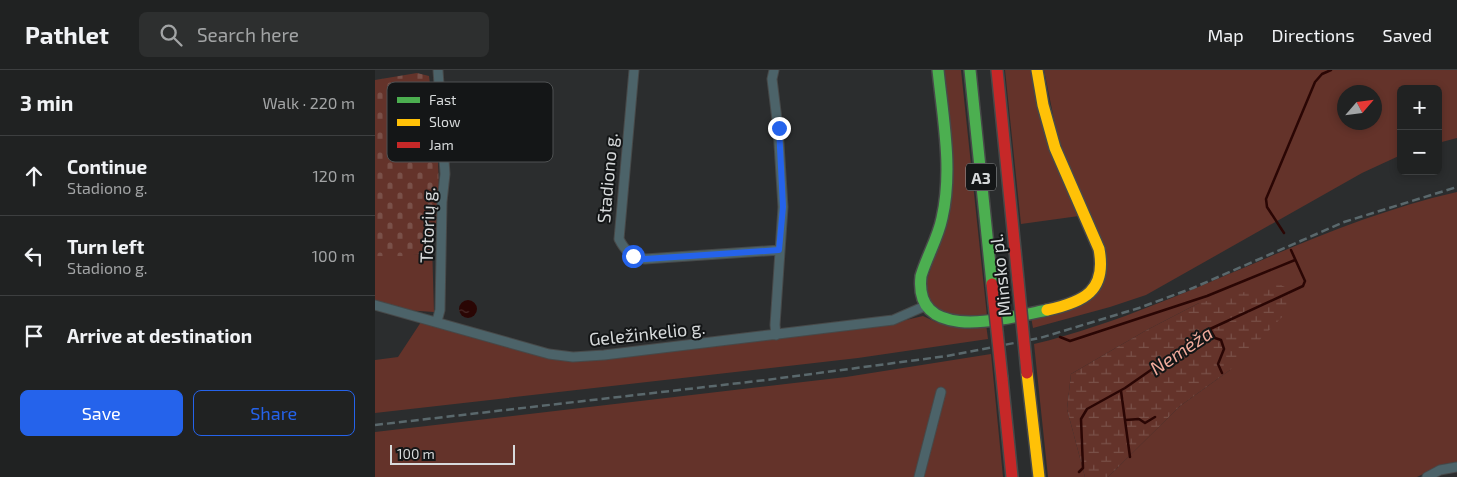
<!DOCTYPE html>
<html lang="en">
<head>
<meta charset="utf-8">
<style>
	:root { --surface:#202222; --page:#2d2f2f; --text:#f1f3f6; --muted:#a2a4a5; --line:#3d3f40; --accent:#2563eb }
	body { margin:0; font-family:"Exo 2",sans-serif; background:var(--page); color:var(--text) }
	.controls { position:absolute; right:15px; top:15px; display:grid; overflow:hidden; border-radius:8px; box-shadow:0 2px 8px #0003 }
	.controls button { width:45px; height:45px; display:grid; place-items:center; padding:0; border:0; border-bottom:1px solid var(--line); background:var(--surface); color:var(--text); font:25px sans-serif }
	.compass { position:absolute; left:962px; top:15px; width:45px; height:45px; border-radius:50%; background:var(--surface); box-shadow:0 2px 8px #0003; rotate:62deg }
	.scale { position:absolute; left:15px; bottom:12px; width:125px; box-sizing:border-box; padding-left:5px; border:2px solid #d7dadb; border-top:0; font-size:14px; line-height:18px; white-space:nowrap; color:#d7dadb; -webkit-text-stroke:4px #141617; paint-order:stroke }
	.stop { position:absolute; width:15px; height:15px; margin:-11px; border:4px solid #2563eb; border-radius:50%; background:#fff }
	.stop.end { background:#2563eb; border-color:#fff; box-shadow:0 1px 5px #0008 }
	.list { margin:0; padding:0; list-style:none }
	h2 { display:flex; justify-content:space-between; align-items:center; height:65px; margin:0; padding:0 20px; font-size:21px }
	h2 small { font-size:16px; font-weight:400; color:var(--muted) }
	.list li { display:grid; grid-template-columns:32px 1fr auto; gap:15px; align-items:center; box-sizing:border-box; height:80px; padding:0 20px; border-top:1px solid var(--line) }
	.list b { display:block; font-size:19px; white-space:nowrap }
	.list p { margin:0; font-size:16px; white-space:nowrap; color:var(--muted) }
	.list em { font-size:16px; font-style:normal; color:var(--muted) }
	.actions { display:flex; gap:10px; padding:15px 20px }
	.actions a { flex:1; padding:11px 0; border:1px solid var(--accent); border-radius:8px; text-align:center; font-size:18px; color:var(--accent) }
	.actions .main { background:var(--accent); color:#fff }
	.icon { flex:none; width:28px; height:28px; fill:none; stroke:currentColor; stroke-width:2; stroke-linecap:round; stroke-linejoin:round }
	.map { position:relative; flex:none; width:1082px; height:407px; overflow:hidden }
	header { display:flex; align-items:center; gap:30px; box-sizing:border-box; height:70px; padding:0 25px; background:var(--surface); border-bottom:1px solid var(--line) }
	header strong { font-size:24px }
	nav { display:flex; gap:28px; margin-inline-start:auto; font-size:18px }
	.search { width:350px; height:45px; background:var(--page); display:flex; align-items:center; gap:12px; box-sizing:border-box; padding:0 18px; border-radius:8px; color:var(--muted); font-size:19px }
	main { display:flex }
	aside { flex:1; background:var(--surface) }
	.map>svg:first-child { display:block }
	.grass { fill:#64332a; fill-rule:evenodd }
	.wetland { fill:url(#wetland-marsh) }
	.cemetery { fill:url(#cemetery-stones) }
	.water { fill:url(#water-ripples) }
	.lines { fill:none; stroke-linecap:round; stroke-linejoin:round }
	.stream { stroke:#2a0604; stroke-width:2.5 }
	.street-casing { stroke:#474949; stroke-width:11 }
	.fast-casing { stroke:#474949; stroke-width:14 }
	.slow-casing { stroke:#474949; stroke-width:14 }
	.jam-casing { stroke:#474949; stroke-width:14 }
	.street { stroke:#4c6369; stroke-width:9 }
	.fast { stroke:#4caf50; stroke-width:11 }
	.slow { stroke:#ffc107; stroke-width:11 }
	.jam { stroke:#c62828; stroke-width:11 }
	.rail { stroke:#5a686c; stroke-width:2.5; stroke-dasharray:8 4; stroke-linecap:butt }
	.jam-bridge-casing { stroke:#474949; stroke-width:14; stroke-linecap:butt }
	.jam-bridge { stroke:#c62828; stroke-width:11 }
	.route { stroke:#2563eb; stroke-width:6 }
	.labels { text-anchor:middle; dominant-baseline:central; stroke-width:4; stroke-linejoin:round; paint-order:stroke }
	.shield { fill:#141617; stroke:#9c9fa0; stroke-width:1 }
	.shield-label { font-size:16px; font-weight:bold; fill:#d7dadb }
	.street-label { font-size:18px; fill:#d7dadb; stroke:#141617 }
	.water-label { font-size:19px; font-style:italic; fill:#f2ab9c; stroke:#141617 }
	.key { fill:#141617; stroke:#4e5152; stroke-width:1 }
	.key-label { font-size:14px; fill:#d7dadb }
</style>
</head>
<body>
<header>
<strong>Pathlet</strong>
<div class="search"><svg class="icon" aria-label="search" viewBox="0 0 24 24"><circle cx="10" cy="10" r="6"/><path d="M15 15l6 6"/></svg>Search here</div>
<nav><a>Map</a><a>Directions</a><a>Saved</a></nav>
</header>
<main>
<aside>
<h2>3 min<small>Walk · 220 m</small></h2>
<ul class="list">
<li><svg class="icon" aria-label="ahead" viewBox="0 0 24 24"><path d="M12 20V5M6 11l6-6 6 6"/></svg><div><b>Continue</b><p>Stadiono g.</p></div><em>120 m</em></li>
<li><svg class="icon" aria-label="left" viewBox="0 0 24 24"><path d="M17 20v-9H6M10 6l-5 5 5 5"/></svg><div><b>Turn left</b><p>Stadiono g.</p></div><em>100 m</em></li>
<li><svg class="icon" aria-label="arrive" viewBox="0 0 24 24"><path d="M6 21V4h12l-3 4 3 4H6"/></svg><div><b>Arrive at destination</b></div></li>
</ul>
<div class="actions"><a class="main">Save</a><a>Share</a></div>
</aside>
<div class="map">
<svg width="1082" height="407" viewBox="0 0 1082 407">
	<defs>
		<pattern id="wetland-marsh" width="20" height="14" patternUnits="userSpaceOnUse" patternTransform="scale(1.25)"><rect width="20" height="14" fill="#64332a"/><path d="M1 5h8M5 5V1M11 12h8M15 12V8" fill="none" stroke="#795048"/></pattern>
		<pattern id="cemetery-stones" width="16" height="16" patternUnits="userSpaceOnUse" patternTransform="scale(1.25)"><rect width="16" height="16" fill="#64332a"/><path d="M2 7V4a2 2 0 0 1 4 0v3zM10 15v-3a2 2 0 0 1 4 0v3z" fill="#795048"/></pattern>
		<pattern id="water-ripples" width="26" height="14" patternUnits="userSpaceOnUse" patternTransform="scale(1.25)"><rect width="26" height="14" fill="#2a0604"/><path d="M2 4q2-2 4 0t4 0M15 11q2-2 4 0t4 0" fill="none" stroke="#482a28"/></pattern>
	</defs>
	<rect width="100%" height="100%" fill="#2b2d2e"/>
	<path class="grass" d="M567 0H586L612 246 577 247 555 234 550 215 571 154Z
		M630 0H657L704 146 646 154Z
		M669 0H1082V68L1063 73V19H1026V85L987 103 771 225 735 237 658 258 656 247 694 240 731 203 682 64ZM969 22H999V52H969Z
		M1082 122V392L1069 394 1042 407H733L805 336 855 300 824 233 770 261 696 304 692 339 710 407H673L659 274C806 238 935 155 1082 122Z
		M57 174 59 242 0 238V186L45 184Z
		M548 246 561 252 611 254 613 269 483 288 0 343V290L23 287 46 252 215 290 514 254Z
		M616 284 628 407H0V362L471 307Z"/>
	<path class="wetland" d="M903 214 910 217 915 228 911 243 855 300 805 336 733 407H710L692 339 696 304 770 261 824 233Z"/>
	<path class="cemetery" d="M42 3 54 6C58 39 78 167 46 183 37 187 10 186 0 186V10Z"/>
	<path class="water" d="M84 239a9 9 0 1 1 18 0a9 9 0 1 1-18 0Z"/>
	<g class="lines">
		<path class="stream" d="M909 163 892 137 891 129 940 12 947 4 956 0
			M835 259 840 268 846 270 849 279 843 294 847 303
			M685 267 695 271 832 226 920 190
			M746 321 755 387
			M750 350 764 349 770 353 780 347
			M704 402 708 398 706 349 712 339 750 318 835 259 928 216 930 211 916 180"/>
		<g class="street-casing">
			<path id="street" d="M259 0 244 169C250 181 256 186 270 189L405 180
				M399 0 397 9 403 58 408 137 400 255 401 265
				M0 235 174 284 198 287 229 285 518 250 550 236
				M62 251 65 240 67 132 70 104 63 0
				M544 407 566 322
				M1052 407 1065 400 1082 397"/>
		</g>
		<g class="fast-casing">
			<path id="fast" d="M563 0C568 49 578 100 567 148 563 168 552 186 546 206 538 275 633 248 672 240
				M595 0 617 214"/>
		</g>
		<g class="slow-casing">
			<path id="slow" d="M662 0 668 35 680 78 724 179C732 221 709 232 672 240
				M652 303 664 407"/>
		</g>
		<g class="jam-casing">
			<path id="jam" d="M622 0 643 210
				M627 308 637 407"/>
		</g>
		<use href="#street" class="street"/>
		<use href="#fast" class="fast"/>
		<use href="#slow" class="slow"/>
		<use href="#jam" class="jam"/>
		<path class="rail" d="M0 355 391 310 572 286 665 268 764 238 818 218 969 152 1082 117"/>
		<g class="jam-bridge-casing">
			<path id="jam-bridge" d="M643 210 652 303
				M617 214 627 308"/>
		</g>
		<use href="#jam-bridge" class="jam-bridge"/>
	</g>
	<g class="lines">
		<path class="route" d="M258 186 270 189 404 180 408 137 404 58"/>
	</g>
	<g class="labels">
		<rect class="shield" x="591" y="93.5" width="30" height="27" rx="4"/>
		<g class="shield-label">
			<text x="606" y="107">A3</text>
		</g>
		<g class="street-label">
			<text transform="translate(232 108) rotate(-85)">Stadiono g.</text>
			<text transform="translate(52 155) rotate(-88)">Totorių g.</text>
			<text transform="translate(625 205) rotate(-96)">Minsko pl.</text>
			<text transform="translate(272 263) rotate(-6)">Geležinkelio g.</text>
		</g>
		<g class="water-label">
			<text transform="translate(806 280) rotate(-34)">Nemėža</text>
		</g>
	</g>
	<rect x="12" y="12" width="166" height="80" rx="8" class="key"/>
	<rect x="22" y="27" width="23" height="6" fill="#4caf50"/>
	<rect x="22" y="49" width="23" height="7" fill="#ffc107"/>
	<rect x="22" y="72" width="23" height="6" fill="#c62828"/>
	<g class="key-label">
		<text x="54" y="35">Fast</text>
		<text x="54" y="57">Slow</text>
		<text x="54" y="80">Jam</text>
	</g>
</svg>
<div class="controls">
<button>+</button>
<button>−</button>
</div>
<svg class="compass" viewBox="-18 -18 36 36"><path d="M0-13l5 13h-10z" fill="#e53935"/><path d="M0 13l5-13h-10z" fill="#a2a4a5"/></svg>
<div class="scale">100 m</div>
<div class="stop" style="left:258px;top:186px"></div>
<div class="stop end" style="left:404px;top:58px"></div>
</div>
</main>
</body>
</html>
